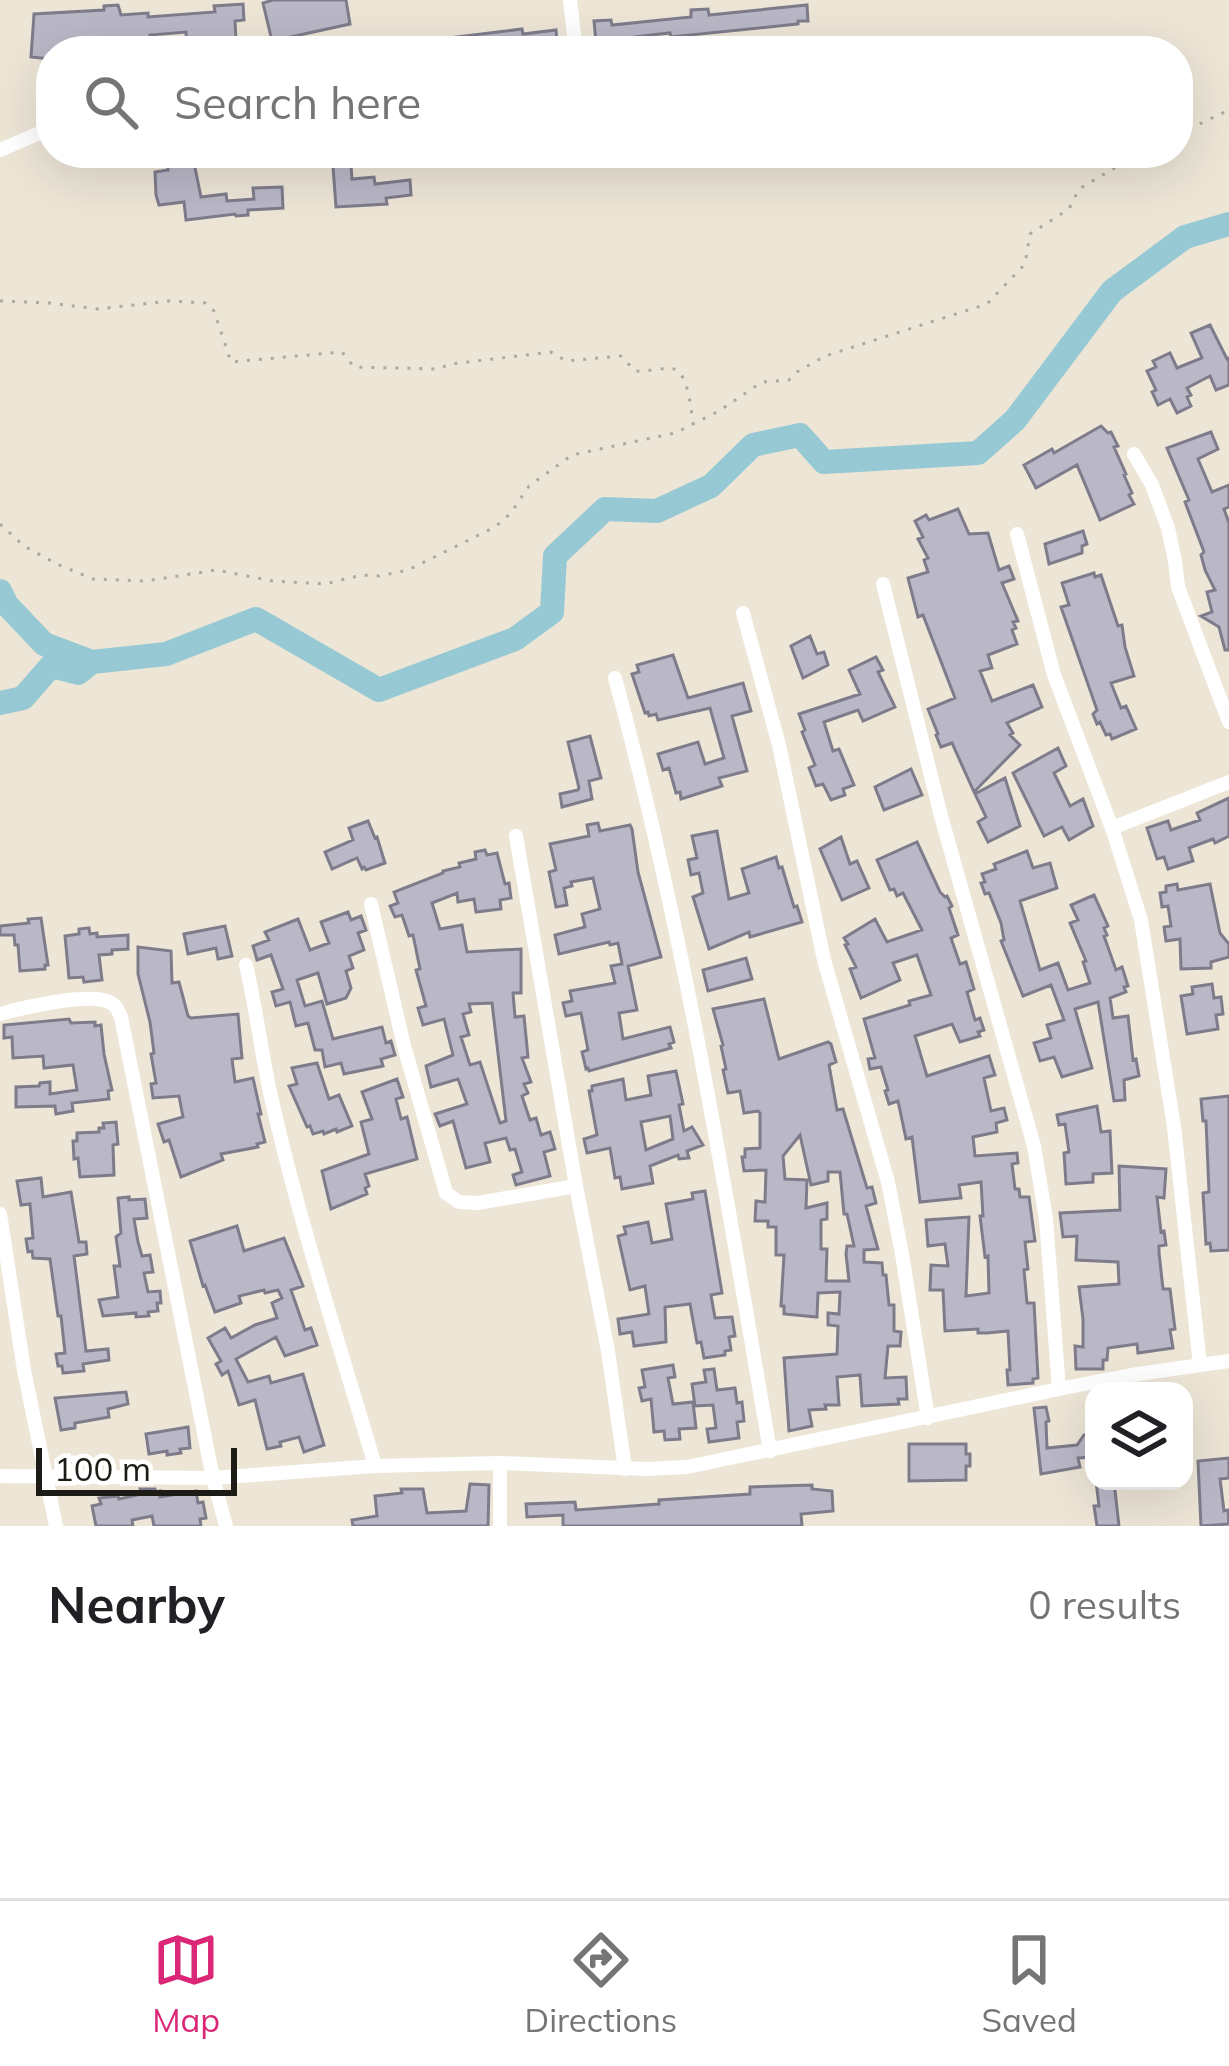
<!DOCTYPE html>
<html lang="en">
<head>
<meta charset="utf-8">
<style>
	:root { --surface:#fff; --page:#f2f2f2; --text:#202124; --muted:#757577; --line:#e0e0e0; --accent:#db2777 }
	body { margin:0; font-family:Mulish,sans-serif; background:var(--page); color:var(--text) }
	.controls { position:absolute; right:36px; bottom:36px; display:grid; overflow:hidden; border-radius:24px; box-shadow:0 12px 48px #0002 }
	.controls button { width:108px; height:108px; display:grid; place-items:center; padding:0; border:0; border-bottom:3px solid var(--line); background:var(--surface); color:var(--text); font:60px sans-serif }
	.scale { position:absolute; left:36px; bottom:30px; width:201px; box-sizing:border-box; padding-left:12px; border:6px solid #1d1b15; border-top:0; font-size:33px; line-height:42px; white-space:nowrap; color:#1d1b15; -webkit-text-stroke:9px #fff; paint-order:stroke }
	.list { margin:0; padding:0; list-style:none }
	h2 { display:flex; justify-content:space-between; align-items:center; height:156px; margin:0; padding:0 48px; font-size:51px }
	h2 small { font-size:39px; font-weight:400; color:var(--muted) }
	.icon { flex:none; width:66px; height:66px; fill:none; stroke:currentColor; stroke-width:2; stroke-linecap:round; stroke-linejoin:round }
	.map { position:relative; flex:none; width:1229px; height:1526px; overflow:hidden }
	.search { position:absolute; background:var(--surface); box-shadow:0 12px 48px #0002; left:36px; right:36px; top:36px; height:132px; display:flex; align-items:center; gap:30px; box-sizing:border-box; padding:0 42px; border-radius:48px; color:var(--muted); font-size:45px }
	.sheet { height:372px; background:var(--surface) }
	nav { display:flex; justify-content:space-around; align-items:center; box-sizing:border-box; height:168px; border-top:3px solid var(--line); background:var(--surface); font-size:33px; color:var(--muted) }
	nav a { display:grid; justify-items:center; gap:6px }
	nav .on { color:var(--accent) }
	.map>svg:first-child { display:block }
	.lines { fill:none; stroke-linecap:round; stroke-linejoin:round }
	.river { stroke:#97c9d4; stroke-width:24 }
	.building { fill:#bab8c7; stroke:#7e7c8b; stroke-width:3; fill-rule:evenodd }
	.path { stroke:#aea99d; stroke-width:3; stroke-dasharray:3 9; stroke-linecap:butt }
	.street { stroke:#fff; stroke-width:14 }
</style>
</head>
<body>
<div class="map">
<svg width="1229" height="1526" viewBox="0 0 1229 1526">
	<rect width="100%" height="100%" fill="#ede6d7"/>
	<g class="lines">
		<path class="river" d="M0 591 7 605 44 644 92 662 166 654 256 619 379 690 515 639 552 612 555 556 605 509 657 511 711 486 753 445 800 435 824 462 978 453 1015 420 1112 291 1185 237 1229 224
			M0 703 23 698 51 666 78 673 92 662"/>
	</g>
	<path class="building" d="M273 0H346L350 24 272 41 263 3Z
		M243 4 244 20 235 21 236 40 208 42V51H187L186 32 150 35 152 51H101V49L51 51V59L31 57 34 14 104 10V6L118 5 121 15 148 13V17L215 12 214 6Z
		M807 5 808 21H798V24L671 37 670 33 651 35 596 42 594 21 611 20 612 25 691 17V10L708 9 709 15Z
		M522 29 523 34 556 30 557 43 539 48 407 51V43Z
		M166 153H192L201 197 226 194 227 201 254 199 253 188 282 187 283 208 248 210V215L236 216 235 214 186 220 184 202 159 205 156 195 155 172 168 170Z
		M332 153H350L352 179 374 177 375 184 410 180 411 195 386 198 387 204 336 207Z
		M1210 325 1227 359 1229 358V385L1216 390 1210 376 1187 388 1191 395 1187 397 1191 406 1177 413 1170 399 1158 405 1152 392 1156 390 1147 371 1156 367 1153 361 1170 353 1177 368 1202 358 1191 333Z
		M1101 426 1108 433 1111 432 1118 446 1114 447 1126 474 1124 475 1132 493 1129 495 1134 504 1100 520 1077 465 1036 488 1024 465 1052 449 1054 453Z
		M1211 432 1218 449 1198 459 1212 492 1229 485V507L1224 509 1229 523V650H1225L1219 627 1201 616 1212 612 1207 592 1215 590 1205 570 1201 555 1204 552 1185 502 1189 500 1167 448Z
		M958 509 969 534 988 533 999 570 1009 566 1014 579 1002 583 1018 621 1013 622 1016 628 1012 630 1017 644 988 655 992 668 980 671 992 701 1033 685 1042 707 1007 723 1013 733 1010 735 1020 745 974 792 952 743 941 747 936 735 938 734 928 709 955 698 923 615 918 617 908 578 928 572 924 560 928 558 918 539 923 537 915 521 926 515 929 520Z
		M1083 531 1087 544 1082 546V553L1049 564 1045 544Z
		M1094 573 1095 577 1101 575 1118 626 1122 625 1125 647 1134 676 1111 683 1121 708 1126 706 1136 729 1112 739 1110 734 1106 735 1100 722 1097 724 1093 714 1097 710 1061 607 1069 605 1062 583Z
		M810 636 817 654 824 652 828 665 803 678 791 646Z
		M673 655 688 698 743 683 751 711 732 716 747 771 719 778 722 786 681 799 680 792 676 793 669 768 663 770 658 754 698 742 705 764 724 758 710 708 658 720 656 714 649 716 648 712 645 713 632 674 639 672 637 665Z
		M876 657 883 670 878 672 895 707 863 721 858 710 824 722 833 751 839 749 854 785 843 789 845 795 831 800 823 784 816 786 809 768 815 765 802 732 805 730 799 714 860 694 849 670Z
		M590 736 601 778 589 781 592 799 562 807 560 794 578 790 579 788 568 742Z
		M1058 748 1066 766 1054 773 1070 806 1083 799 1093 826 1069 840 1062 827 1044 836 1013 773Z
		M911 769 922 795 884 810 875 787Z
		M1005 778 1020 826 988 842 978 822 986 817 975 794Z
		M1229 798V836L1215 843 1213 839 1189 848 1193 861 1168 869 1164 857 1157 859 1147 828 1168 821 1171 830 1200 820 1197 813Z
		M368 821 375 838 377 837 385 863 366 870 364 867 362 869 357 858 332 869 325 852 353 840 349 828Z
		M598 823 600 831 630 825 632 829 638 872 661 957 628 966 637 1010 619 1013 623 1039 670 1027 674 1042 669 1044 671 1048 589 1071 588 1068 586 1069 582 1052 588 1050 581 1013 566 1016 563 1003 572 1001 570 991 615 983 611 966 622 964 618 943 610 945 609 942 559 954 555 935 585 927 582 914 600 909 593 878 571 882 572 886 564 888 567 905 556 907 549 872 556 870 550 844 589 836 587 825Z
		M717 831 729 899 749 893 742 869 776 857 779 868 782 867 794 907 797 906 802 922 750 937 749 932 709 949 693 897 703 893 699 873 691 875 688 860 697 858 692 836Z
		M841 837 850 864 857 861 869 888 842 900 820 849Z
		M917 842 940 892 945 897 947 896 952 906 949 908 958 935 951 938 960 964 966 962 974 989 967 992 975 1020 980 1018 984 1030 978 1032 980 1036 960 1042 952 1024 915 1036 927 1076 989 1056 995 1075 984 1078 991 1111 1004 1108 1007 1120 996 1123 997 1132 973 1137 975 1156 1017 1153 1018 1163 1012 1164 1015 1189H1019L1020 1197H1029L1035 1241 1025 1242 1028 1269 1024 1270 1027 1303H1034L1038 1378 1033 1379V1383L1008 1385 1007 1370H1010L1008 1331 987 1333H978V1329L945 1331 943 1290H930L931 1265 948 1266 945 1244 928 1246 926 1220 969 1217 966 1296 989 1293 988 1256 985 1257 980 1216H983L981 1182 959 1185 961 1198 920 1202 912 1137 906 1139 898 1101 889 1104 885 1091 888 1090 881 1067 870 1069 868 1059 875 1058 864 1019 910 1005 909 1001 931 995 917 955 893 963 900 980 861 998 850 969 856 967 845 945 848 944 844 938 875 919 887 942 922 930 903 893 897 896 894 889 890 890 877 860Z
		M485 850 487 855 497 853 505 884 509 883 511 898 500 900 501 909 476 912 474 899 458 902 457 893 432 903 440 929 462 925 467 952 521 949V993H513L515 1017 524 1016 528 1057 522 1058 531 1082 524 1084 528 1093 522 1096 530 1120 536 1118 541 1135 550 1132 555 1149 544 1152 550 1176 516 1185 513 1175 522 1172 515 1149 510 1150 506 1138 485 1143 490 1162 466 1168 453 1121 440 1126 435 1114 467 1104 458 1079 431 1087 426 1066 453 1055 444 1019 423 1025 418 1008 426 1006 416 970 420 969 413 935 409 936 402 915 395 917 390 906 398 903 394 892 443 873V871L460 867 459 863 476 859 475 852ZM492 1003 506 1121 500 1123 480 1062 470 1065 461 1037 469 1035 463 1014 471 1012 469 1004Z
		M1027 851 1033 868 1050 863 1057 888 1020 901 1040 970 1058 963 1068 990 1090 983 1083 962 1086 961 1070 923 1078 920 1071 905 1094 895 1108 926 1104 928 1107 935 1104 936 1116 970 1122 967 1128 986 1124 987 1126 992 1110 998 1113 1018 1128 1016 1133 1060 1136 1059 1139 1076 1124 1080 1125 1100 1114 1101 1098 1002 1075 1009 1092 1068 1062 1077 1054 1057 1040 1061 1034 1043 1051 1038 1047 1025 1064 1020 1051 985 1023 996 1001 941 1004 940 1001 923 989 893 985 894 981 883 985 882 982 874 996 869 994 864Z
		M1177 884 1178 890 1210 884 1220 933 1229 944V957L1211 962V968L1181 969 1180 939 1166 941 1164 927 1171 926 1168 906 1162 907 1160 893 1166 892V886Z
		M348 912 351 920 361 916 366 930 358 933 364 950 349 956 353 968 346 971 351 988 346 998 327 1004 318 973 297 980 305 1006 322 1001 333 1039 382 1027 386 1043 391 1041 395 1055 381 1059 383 1066 344 1074 341 1063 325 1067 322 1050H315L308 1023 296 1026 290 1002 276 1006 272 992 283 989 271 955 257 960 253 946 269 940 265 932 298 919 310 950 329 943 321 922Z
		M41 918 48 965H45V969L20 971 18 945H15L14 935H0V926L29 923 28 919Z
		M225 926 232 956 218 959 216 948 188 954 184 934Z
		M89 928 90 934 97 933V937L128 935V949L112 950V954L99 955 102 980 84 982 83 977 69 978 65 936 79 934V929Z
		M138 947 171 951 172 983 179 982 188 1016 191 1018 238 1014 242 1058 232 1059 235 1082 253 1078 261 1114H258L265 1142 257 1144 258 1147 221 1154 223 1160 181 1177 169 1140 164 1142 158 1124 183 1117 179 1096 153 1098 151 1084 156 1083 151 1054 154 1053 150 1022 138 974Z
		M746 958 752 979 708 991 703 970Z
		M1212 984 1214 998 1221 997 1223 1014 1216 1015 1218 1029 1187 1034 1181 996 1193 994 1192 987Z
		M764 999 779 1059 828 1042 831 1044 836 1062 829 1065 837 1110 843 1109 867 1188 872 1187 876 1203 866 1206 878 1249 864 1250V1262L882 1263 883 1275H886L889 1305H894V1331L901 1332 900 1346H888L885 1378 906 1377 907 1399H898L899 1404 862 1406 860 1375 837 1377 839 1405H825L826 1409 809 1410 812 1426 789 1431 784 1358 837 1354 838 1326 828 1325V1313L839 1314 840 1292 818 1293 817 1317 784 1314V1306H781L784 1255H776V1227H768V1221H755L756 1201 765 1202 766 1170 744 1171 742 1157H745V1149L760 1148V1113L758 1111 744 1113 740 1091 728 1093 723 1070 726 1069 721 1046 723 1045 713 1009ZM800 1135 811 1185 828 1181V1172H840L844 1214H847L854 1246H847L846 1254 849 1281H826L827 1249H821V1220L827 1219V1203L806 1208 807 1180 785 1179 783 1156Z
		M69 1019 71 1023 95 1022V1026L101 1025 104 1054 112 1090 108 1091 109 1099 72 1103 73 1111 56 1114 55 1106 16 1107V1087L39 1086 40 1083 50 1082V1094L77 1090 73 1065 44 1068 43 1056 13 1058 12 1037 4 1038V1025Z
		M317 1063 329 1099 339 1095 352 1126 337 1132 336 1129 324 1134 323 1131 313 1134 310 1126 307 1127 289 1086 297 1084 292 1068Z
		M676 1071 683 1104 679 1105 684 1131 692 1127 703 1145 687 1151 689 1158 679 1159 678 1155 650 1166 653 1183 622 1189 620 1177 615 1178 610 1148 587 1153 584 1139 597 1135 589 1091H592V1086L623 1079 626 1100 651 1095 648 1076ZM670 1116 673 1139 646 1150 641 1122Z
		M397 1079 403 1097 396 1099 401 1119 407 1117 417 1159 365 1174 369 1186 365 1188 367 1194 331 1209 322 1171 369 1154 361 1122 372 1119 362 1092Z
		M1229 1096V1250L1211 1251 1210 1243 1206 1244 1203 1193 1209 1192 1206 1121H1203L1201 1099Z
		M1097 1106 1101 1132 1110 1131 1112 1173 1093 1174V1182L1066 1184 1064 1153 1069 1152 1065 1124 1059 1125 1057 1115Z
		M116 1122 118 1144 113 1145 114 1175 80 1177 78 1158 74 1159 73 1141H77V1133L99 1132V1128H104L103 1123Z
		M1119 1166 1166 1169 1164 1198 1157 1197 1161 1232 1164 1231 1166 1245 1159 1246V1253L1163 1289H1170L1175 1329 1170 1330 1173 1348 1138 1353 1137 1344 1108 1348 1107 1360H1103V1369H1076L1075 1346 1083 1347V1319L1079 1287 1119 1284 1118 1262 1076 1260 1077 1236 1063 1237 1060 1213 1120 1210Z
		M41 1178 43 1197 71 1192 79 1242H86L87 1254 74 1256 86 1351 108 1349 109 1360 83 1364 84 1371 63 1373 62 1366H58L56 1354 65 1353 61 1316H58L50 1259 33 1258 32 1251 28 1252 26 1239 33 1238 30 1204 21 1205 17 1181Z
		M705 1191 722 1293 711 1295 715 1318 732 1317 735 1336 729 1337 731 1350 725 1351V1355L704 1358 701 1342 697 1343 690 1304 665 1307 666 1342 634 1346 632 1332 620 1334 618 1319 649 1314 645 1286 630 1290 618 1236 626 1234 624 1227 648 1222 652 1243 672 1239 666 1204 693 1199 692 1193Z
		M129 1197V1200L145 1199 147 1218 134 1219 138 1242 142 1256 150 1255 153 1272 144 1273 148 1292 160 1291 161 1303H157L158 1311 148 1312 149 1316 136 1317V1313L103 1316 99 1300 118 1297 114 1266H120L116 1237 121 1233 118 1198Z
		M237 1226 244 1251 284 1238 303 1286 291 1290 305 1330 311 1328 317 1345 285 1356 276 1337 236 1359 248 1382 269 1376 271 1383 303 1374 324 1445 304 1452 299 1437 280 1442 281 1446 267 1449 255 1400 239 1405 228 1371 222 1375 216 1364 221 1361 208 1338 225 1328 231 1338 255 1325 277 1318 272 1303 282 1298 278 1290 265 1293 264 1290 239 1296 241 1303 215 1312 205 1285 203 1286 190 1241Z
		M673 1365 675 1377 668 1378 673 1404 693 1402 696 1428 679 1429 680 1439 665 1440 664 1431 654 1432 651 1399 642 1401 639 1388 645 1387 642 1370Z
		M714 1369 717 1390 735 1388 737 1403 742 1402 744 1421 737 1422 739 1438 709 1442 707 1429 716 1428 713 1405 695 1406 692 1384 706 1382 704 1370Z
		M126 1392 128 1404 108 1409 109 1417 75 1423V1428L61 1430 55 1398Z
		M1046 1407 1049 1421 1046 1422 1047 1448 1077 1445 1084 1435H1094V1457L1078 1458 1080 1467 1041 1474 1034 1408Z
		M188 1427 190 1448 180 1449 181 1453 167 1455V1451L149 1454 146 1434Z
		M909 1444H966V1454H970V1466H966V1480L909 1481Z
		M1229 1458V1478L1220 1479 1224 1511 1228 1510 1229 1524 1201 1526 1198 1461Z
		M1096 1481H1114L1119 1526H1097L1094 1506H1099Z
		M470 1484 489 1485 488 1526H353L352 1520 377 1516 375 1496 402 1493 401 1489H423L427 1513 466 1511Z
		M812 1485V1489L832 1491 833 1511 801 1514 802 1526H563V1515L527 1517 526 1504 575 1502 576 1510 659 1504V1500L750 1494V1487Z
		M140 1489H155V1492L160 1491V1497L196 1491 198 1503 203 1502 206 1518 200 1519 201 1526H154L152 1516 132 1520 133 1526H96L92 1506 101 1504 99 1498 118 1496 119 1499 141 1494Z"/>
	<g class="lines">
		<path class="path" d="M1178 134 1229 110
			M0 301 49 303 98 309 169 301 206 303 214 311 231 362 342 352 354 367 437 369 451 364 551 352 566 361 621 356 635 371C644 372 668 367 674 369 689 374 691 411 693 424
			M0 524 24 546 57 564 93 579 146 581 216 570 273 581 325 584 362 575 379 576 408 570 495 527 511 513 529 486 572 455 675 433 719 411 762 382 789 380 797 372 825 356 987 304 1025 264 1030 234 1069 209 1079 189 1140 153"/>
		<path class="street" d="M570 0 576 51
			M0 150 51 128
			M1134 454 1152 485 1168 528 1175 561 1178 587 1229 722
			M1017 534 1054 675 1112 828 1141 920 1174 1127 1200 1365
			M883 584 941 816 1034 1146 1046 1219 1059 1389
			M743 613 779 745 824 960 888 1182 902 1254 928 1418
			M615 678C684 931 726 1192 770 1451
			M1112 828 1229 782
			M516 836 576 1186 608 1351 625 1469
			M371 904 404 1046 446 1193 459 1202 478 1203 576 1186
			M246 965C256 1008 261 1050 270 1092 298 1219 339 1342 375 1466
			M0 1014C21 1008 90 992 109 1002 117 1006 117 1009 121 1017L213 1478 226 1526
			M0 1214 24 1370 56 1526
			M0 1476 213 1478 375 1466 500 1463 647 1469 687 1467 1059 1389 1131 1375 1229 1361
			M500 1526V1463"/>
	</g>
</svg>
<div class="controls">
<button><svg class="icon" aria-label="layers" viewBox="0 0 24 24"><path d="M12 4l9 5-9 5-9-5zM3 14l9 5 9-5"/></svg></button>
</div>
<div class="scale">100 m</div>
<div class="search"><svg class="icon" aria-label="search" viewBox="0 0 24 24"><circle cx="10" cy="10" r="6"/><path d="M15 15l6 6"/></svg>Search here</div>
</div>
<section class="sheet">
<h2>Nearby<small>0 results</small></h2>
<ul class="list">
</ul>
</section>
<nav>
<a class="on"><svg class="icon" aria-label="map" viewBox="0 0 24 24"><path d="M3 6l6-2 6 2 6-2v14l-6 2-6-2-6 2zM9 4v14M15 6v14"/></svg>Map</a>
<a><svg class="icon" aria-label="directions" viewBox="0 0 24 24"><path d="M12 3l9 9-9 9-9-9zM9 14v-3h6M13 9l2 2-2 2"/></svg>Directions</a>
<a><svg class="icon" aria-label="saved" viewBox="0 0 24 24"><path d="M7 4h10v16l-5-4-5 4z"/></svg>Saved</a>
</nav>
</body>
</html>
